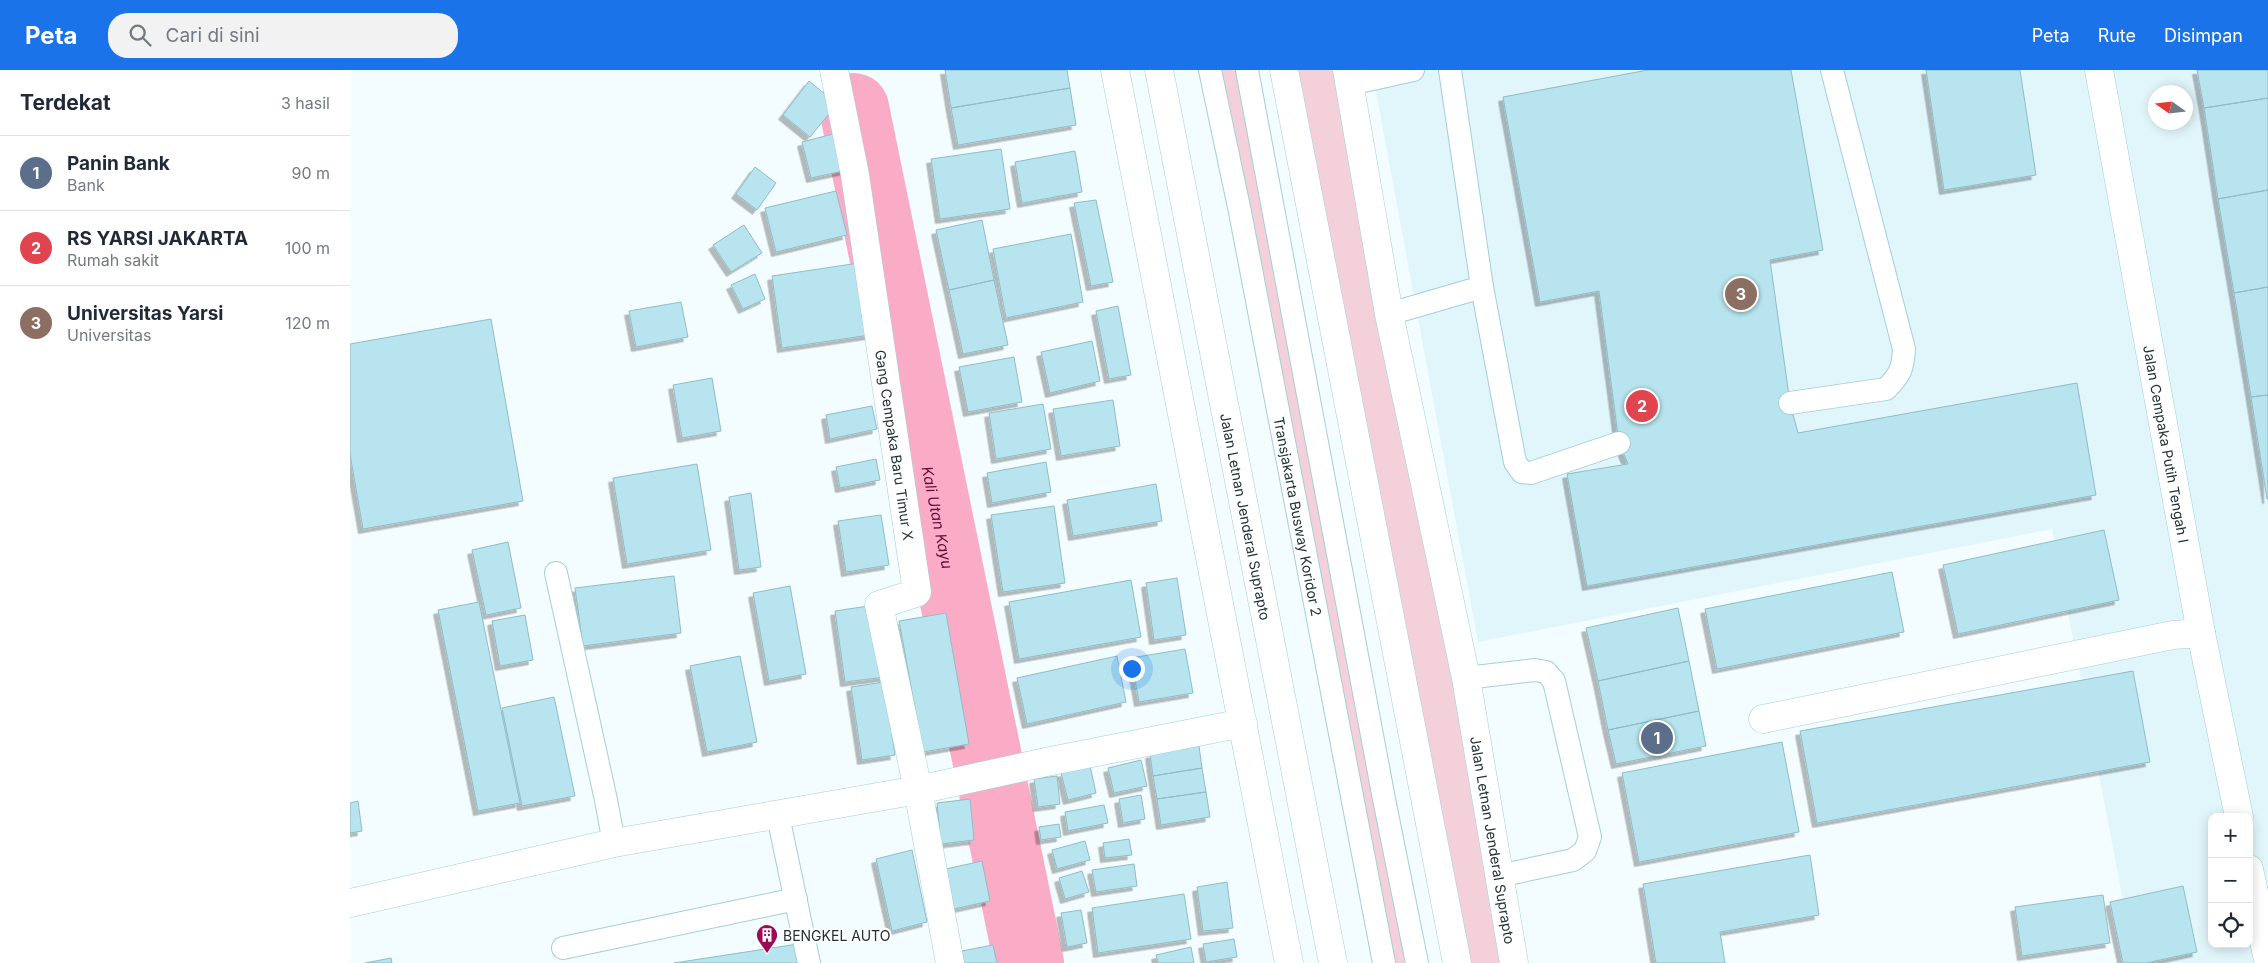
<!DOCTYPE html>
<html lang="id">
<head>
<meta charset="utf-8">
<style>
	:root { --surface:#fff; --page:#f2f2f3; --text:#1f2937; --muted:#747a83; --line:#e0e1e3; --accent:#1a73e8 }
	body { margin:0; font-family:Inter,sans-serif; background:var(--page); color:var(--text) }
	.controls { position:absolute; right:15px; bottom:15px; display:grid; overflow:hidden; border-radius:10px; box-shadow:0 2px 12px #0003 }
	.controls button { width:45px; height:45px; display:grid; place-items:center; padding:0; border:0; border-bottom:1px solid var(--line); background:var(--surface); color:var(--text); font:25px sans-serif }
	.compass { position:absolute; left:1798px; top:15px; width:45px; height:45px; border-radius:50%; background:var(--surface); box-shadow:0 2px 12px #0003; rotate:284deg }
	.you { position:absolute; left:781px; top:598px; width:18px; height:18px; margin:-12px; border:4px solid #fff; border-radius:50%; background:#1a73e8; box-shadow:0 0 0 8px #1a73e833 }
	.badge { display:grid; place-items:center; width:32px; height:32px; border-radius:50%; background:var(--accent); color:#fff; font-size:16px; font-weight:700 }
	.pin { position:absolute; translate:-50% -50%; border:2px solid #fff; box-shadow:0 1px 5px #0006 }
	.list { margin:0; padding:0; list-style:none }
	h2 { display:flex; justify-content:space-between; align-items:center; height:65px; margin:0; padding:0 20px; font-size:21px }
	h2 small { font-size:16px; font-weight:400; color:var(--muted) }
	.list li { display:grid; grid-template-columns:32px 1fr auto; gap:15px; align-items:center; box-sizing:border-box; height:75px; padding:0 20px; border-top:1px solid var(--line) }
	.list b { display:block; font-size:19px; white-space:nowrap }
	.list p { margin:0; font-size:16px; white-space:nowrap; color:var(--muted) }
	.list em { font-size:16px; font-style:normal; color:var(--muted) }
	.icon { flex:none; width:28px; height:28px; fill:none; stroke:currentColor; stroke-width:2; stroke-linecap:round; stroke-linejoin:round }
	.map { position:relative; flex:none; width:1918px; height:893px; overflow:hidden }
	header { display:flex; align-items:center; gap:30px; box-sizing:border-box; height:70px; padding:0 25px; background:var(--accent); color:#fff }
	header strong { font-size:24px }
	nav { display:flex; gap:28px; margin-inline-start:auto; font-size:18px }
	.search { width:350px; height:45px; background:var(--page); display:flex; align-items:center; gap:12px; box-sizing:border-box; padding:0 18px; border-radius:20px; color:var(--muted); font-size:19px }
	main { display:flex }
	aside { flex:1; background:var(--surface) }
	.map>svg:first-child { display:block }
	.built { fill:#e1f6fb; fill-rule:evenodd }
	.green { fill:#f4d0db }
	.lines { fill:none; stroke-linecap:round; stroke-linejoin:round }
	.river { stroke:#faacc7; stroke-width:70 }
	.building { fill:#b7e4ee; stroke:#90bcc6; filter:url(#shadow) }
	.lane-casing { stroke:#a3cfd8; stroke-width:24 }
	.street-casing { stroke:#a3cfd8; stroke-width:29 }
	.secondary-casing { stroke:#a3cfd8; stroke-width:29 }
	.primary-casing { stroke:#a3cfd8; stroke-width:29 }
	.lane { stroke:#fff; stroke-width:22 }
	.street { stroke:#fff; stroke-width:28 }
	.secondary { stroke:#fff; stroke-width:28 }
	.primary { stroke:#fff; stroke-width:28 }
	.labels { text-anchor:middle; dominant-baseline:central; stroke-width:4.5; stroke-linejoin:round; paint-order:stroke }
	.street-label { font-size:14px; fill:#203236; stroke:#fff }
	.poi-label { font-size:14px; fill:#203236; stroke:#fff; text-anchor:start }
	.water-label { font-size:15px; font-style:italic; fill:#600b35; stroke:#fff }
</style>
</head>
<body>
<header>
<strong>Peta</strong>
<div class="search"><svg class="icon" aria-label="search" viewBox="0 0 24 24"><circle cx="10" cy="10" r="6"/><path d="M15 15l6 6"/></svg>Cari di sini</div>
<nav><a>Peta</a><a>Rute</a><a>Disimpan</a></nav>
</header>
<main>
<aside>
<h2>Terdekat<small>3 hasil</small></h2>
<ul class="list">
<li><span class="badge" style="background:#5c6f8a">1</span><div><b>Panin Bank</b><p>Bank</p></div><em>90 m</em></li>
<li><span class="badge" style="background:#e0444e">2</span><div><b>RS YARSI JAKARTA</b><p>Rumah sakit</p></div><em>100 m</em></li>
<li><span class="badge" style="background:#8d6e63">3</span><div><b>Universitas Yarsi</b><p>Universitas</p></div><em>120 m</em></li>
</ul>
</aside>
<div class="map">
<svg width="1918" height="893" viewBox="0 0 1918 893">
	<defs>
		<filter id="shadow"><feDropShadow dx="-4.5" dy="4.5" stdDeviation="0" flood-color="#0004"/></filter>
	</defs>
	<rect width="100%" height="100%" fill="#f3fcfe"/>
	<path class="built" d="M1022 0H1918V893H1785L1702 459 1128 572ZM1806 22H1836V52H1806ZM1862 747H1899V874H1862Z"/>
	<path class="green" d="M858 0H897L1068 893H1033Z
		M934 0H997L1164 893H1107Z"/>
	<g class="lines">
		<path class="river" id="s1" d="M504 38 679 893"/>
	</g>
	<path class="building" d="M595 0H717L720 18 601 38Z
		M1298 0H1441L1473 180 1420 190 1440 333 1448 363 1727 313 1746 425 1237 516 1217 404 1278 394 1269 373 1249 221 1190 232 1153 27Z
		M1576 0H1670L1686 105 1594 120Z
		M1847 0H1918V28L1854 38Z
		M459 11 487 34 460 67 433 45Z
		M720 18 726 55 608 75 601 38Z
		M1918 28V120L1868 129 1854 38Z
		M494 61 502 99 461 108 452 72Z
		M651 79 660 139 590 149 581 89Z
		M725 81 732 122 672 133 665 92Z
		M405 97 426 113 407 140 386 124Z
		M1918 120V217L1884 223 1868 129Z
		M486 121 497 165 426 182 415 138Z
		M746 130 763 212 741 216 724 133Z
		M632 150 644 210 599 220 586 160Z
		M394 155 412 183 381 202 363 175Z
		M721 164 733 232 656 248 643 179Z
		M509 193 520 265 432 278 422 206Z
		M405 204 415 229 393 239 381 215Z
		M644 210 658 275 613 284 599 220Z
		M1918 217V325L1901 327 1884 223Z
		M331 232 338 267 286 277 279 241Z
		M768 236 781 305 759 309 746 241Z
		M141 249 173 431 13 459 0 384V274Z
		M742 271 750 311 700 323 691 282Z
		M664 287 672 332 618 342 609 297Z
		M362 308 371 361 332 368 323 315Z
		M1918 325V429H1917L1901 327Z
		M763 330 770 376 711 386 703 339Z
		M693 334 701 379 646 389 639 343Z
		M522 336 527 359 480 369 476 345Z
		M526 389 530 410 490 418 486 397Z
		M696 392 701 422 642 433 637 403Z
		M347 394 361 480 277 494 263 408Z
		M806 414 812 451 723 466 717 430Z
		M401 423 411 497 389 500 379 427Z
		M704 436 715 513 653 522 641 445Z
		M531 445 539 495 496 502 488 451Z
		M1754 460 1769 530 1608 564 1593 495Z
		M158 472 171 538 136 545 122 480Z
		M1542 502 1554 562 1367 599 1355 539Z
		M324 506 331 563 233 576 225 518Z
		M827 508 836 565 804 570 796 513Z
		M781 510 791 567 669 589 659 532Z
		M440 516 456 604 419 611 403 523Z
		M129 532 170 733 128 741 88 540Z
		M525 535 535 607 495 612 485 541Z
		M1328 538 1339 591 1248 611 1236 558Z
		M596 543 619 674 573 682 549 551Z
		M175 545 183 590 150 596 142 551Z
		M835 579 843 623 789 632 781 588Z
		M390 586 407 672 357 682 340 596Z
		M767 586 776 632 677 654 667 608Z
		M1339 591 1349 641 1258 660 1248 611Z
		M1783 601 1800 692 1467 753 1450 661Z
		M534 612 545 685 512 690 501 617Z
		M204 627 225 726 172 736 152 638Z
		M1349 641 1356 676 1266 694 1258 660Z
		M1432 672 1449 762 1289 792 1272 703Z
		M849 676 852 698 803 706 800 684Z
		M791 690 797 716 764 723 758 698Z
		M740 696 746 723 718 730 711 703Z
		M852 698 856 722 807 729 803 706Z
		M707 706 710 734 688 737 684 709Z
		M856 722 860 747 811 755 807 729Z
		M791 725 795 749 773 753 769 729Z
		M620 729 624 770 591 774 587 733Z
		M8 731 12 761 0 763V733Z
		M754 735 758 753 718 761 715 742Z
		M709 754 711 767 691 770 689 757Z
		M779 769 782 785 755 788 753 773Z
		M735 771 740 790 707 799 702 780Z
		M562 780 577 852 542 861 526 789Z
		M1460 785 1469 845 1370 862 1375 893H1306L1293 814Z
		M632 791 640 831 604 839 596 799Z
		M784 794 787 816 746 822 742 800Z
		M732 801 739 822 715 829 709 808Z
		M877 812 883 858 853 861 847 817Z
		M1833 816 1847 882 1796 893H1773L1760 832Z
		M834 824 841 869 748 883 742 838Z
		M1753 825 1760 873 1672 886 1665 837Z
		M731 840 737 873 717 877 711 843Z
		M884 869 887 887 856 892 853 874Z
		M448 874 450 893H324Z
		M643 875 647 893H610L607 882Z
		M841 877 844 893H808L806 885Z
		M41 888 42 893H15Z"/>
	<g class="lines">
		<g class="lane-casing">
			<g id="lane">
				<path id="s2" d="M860 0 890 142 1034 893"/>
				<path d="M897 0 1034 729 1067 893"/>
				<path d="M1100 0 1132 217 1165 392 1172 402 1181 403 1269 373"/>
				<path d="M1000 14 1063 0"/>
				<path d="M1039 244 1132 217"/>
				<path d="M1440 333 1536 319C1550 305 1553 299 1554 279L1482 0"/>
				<path d="M206 503 256 730 264 773"/>
				<path d="M1116 608 1185 600 1196 602 1204 611 1240 767 1235 781 1223 790 1149 806"/>
				<path d="M428 746 459 893"/>
				<path d="M213 878 446 829"/>
			</g>
		</g>
		<g class="street-casing">
			<g id="street">
				<path id="s3" d="M484 0 505 105 567 522 566 523 529 535 568 720 600 893"/>
				<path d="M1413 649 1823 565 1851 563"/>
				<path d="M0 833 264 773 568 720 696 692 893 653"/>
			</g>
		</g>
		<g class="secondary-casing">
			<g id="secondary">
				<path id="s4" d="M1749 0 1851 563 1889 747"/>
				<path d="M1899 799 1918 890"/>
			</g>
		</g>
		<g class="primary-casing">
			<g id="primary">
				<path d="M765 0 939 893"/>
				<path id="s5" d="M809 0 983 893"/>
				<path d="M934 0 1107 893"/>
				<path id="s6" d="M997 0 1039 244 1116 608 1164 893"/>
			</g>
		</g>
		<use href="#lane" class="lane"/>
		<use href="#street" class="street"/>
		<use href="#secondary" class="secondary"/>
		<use href="#primary" class="primary"/>
	</g>
	<defs>
		<g id="building-pin" transform="scale(1.125)"><path d="M0 17L-7.5 6A9.5 9.5 0 1 1 7.5 6Z" fill="#9d0b58" stroke="#fff"/><path d="M-4-6H4V6H1V3H-1V6H-4ZM-2.5-4.3h1.7v1.8h-1.7ZM.8-4.3h1.7v1.8H.8ZM-2.5-1h1.7V.8h-1.7ZM.8-1h1.7V.8H.8Z" fill="#fff"/></g>
	</defs>
	<g fill-rule="evenodd">
		<use href="#building-pin" x="417" y="865"/>
	</g>
	<g class="labels">
		<g class="street-label">
			<text stroke="none"><textPath href="#s3" startOffset="380">Gang Cempaka Baru Timur X</textPath></text>
			<text stroke="none"><textPath href="#s4" startOffset="380">Jalan Cempaka Putih Tengah I</textPath></text>
			<text stroke="none"><textPath href="#s2" startOffset="455">Transjakarta Busway Koridor 2</textPath></text>
			<text stroke="none"><textPath href="#s5" startOffset="455">Jalan Letnan Jenderal Suprapto</textPath></text>
			<text stroke="none"><textPath href="#s6" startOffset="784">Jalan Letnan Jenderal Suprapto</textPath></text>
		</g>
		<g class="poi-label">
			<text x="433" y="865">BENGKEL AUTO</text>
		</g>
		<g class="water-label">
			<text stroke="none"><textPath href="#s1" startOffset="418">Kali Utan Kayu</textPath></text>
		</g>
	</g>
</svg>
<div class="controls">
<button>+</button>
<button>−</button>
<button><svg class="icon" aria-label="locate" viewBox="0 0 24 24"><circle cx="12" cy="12" r="6"/><path d="M12 2v4M12 18v4M2 12h4M18 12h4"/></svg></button>
</div>
<svg class="compass" viewBox="-18 -18 36 36"><path d="M0-13l5 13h-10z" fill="#e53935"/><path d="M0 13l5-13h-10z" fill="#747a83"/></svg>
<div class="you"></div>
<div class="pin badge" style="left:1307px;top:668px;background:#5c6f8a">1</div>
<div class="pin badge" style="left:1292px;top:336px;background:#e0444e">2</div>
<div class="pin badge" style="left:1391px;top:224px;background:#8d6e63">3</div>
</div>
</main>
</body>
</html>
